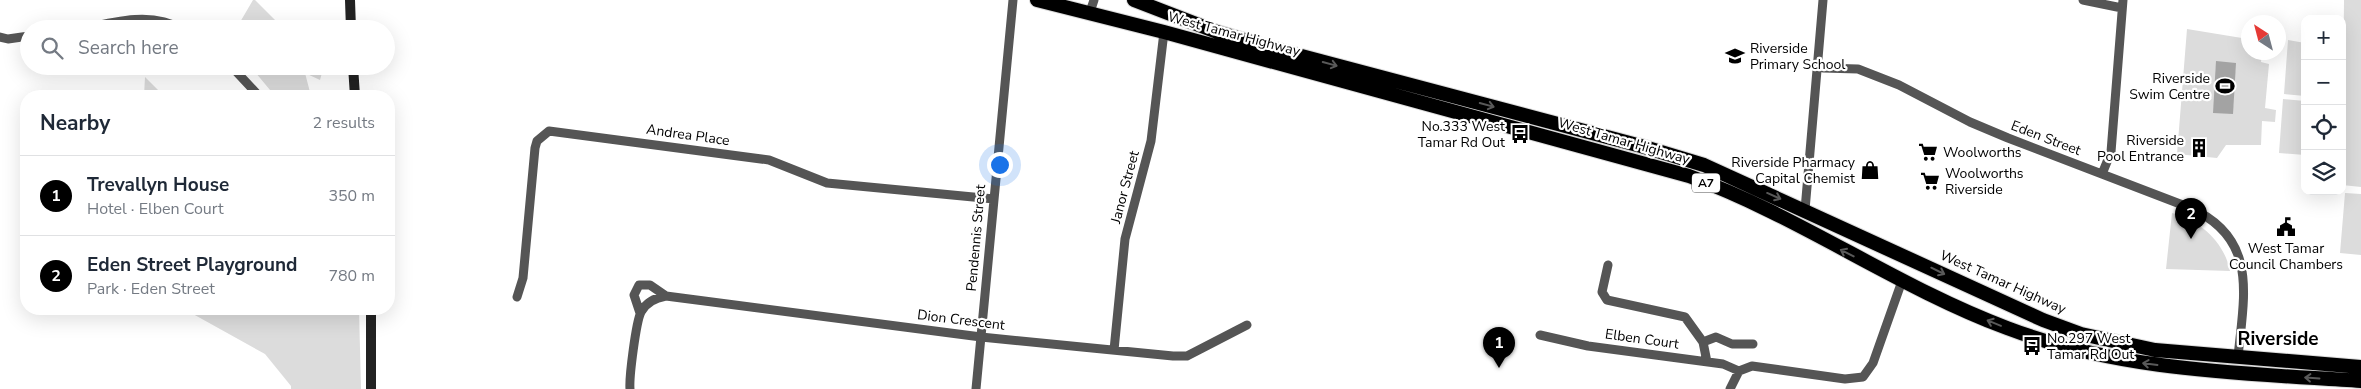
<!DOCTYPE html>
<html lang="en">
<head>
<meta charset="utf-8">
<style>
	:root { --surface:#fff; --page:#f6f6f7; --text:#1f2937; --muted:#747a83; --line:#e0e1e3; --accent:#000 }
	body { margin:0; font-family:"Nunito Sans",sans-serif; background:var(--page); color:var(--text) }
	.controls { position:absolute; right:15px; top:15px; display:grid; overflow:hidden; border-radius:10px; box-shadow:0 5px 20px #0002 }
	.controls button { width:45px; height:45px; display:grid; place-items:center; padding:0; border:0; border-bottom:1px solid var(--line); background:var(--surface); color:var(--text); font:25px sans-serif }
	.compass { position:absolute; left:2241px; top:15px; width:45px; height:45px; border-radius:50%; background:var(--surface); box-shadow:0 5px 20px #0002; rotate:324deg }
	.you { position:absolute; left:999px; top:164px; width:18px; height:18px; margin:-12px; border:4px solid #fff; border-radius:50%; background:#1a73e8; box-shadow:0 0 0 8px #1a73e833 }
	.badge { display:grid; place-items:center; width:32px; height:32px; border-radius:50%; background:var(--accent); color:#fff; font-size:16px; font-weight:700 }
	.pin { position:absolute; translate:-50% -41px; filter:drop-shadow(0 1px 2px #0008) }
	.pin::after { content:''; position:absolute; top:26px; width:18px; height:15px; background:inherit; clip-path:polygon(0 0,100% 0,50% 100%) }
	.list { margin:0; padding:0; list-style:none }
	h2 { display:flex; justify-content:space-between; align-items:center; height:65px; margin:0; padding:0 20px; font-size:21px }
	h2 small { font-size:16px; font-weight:400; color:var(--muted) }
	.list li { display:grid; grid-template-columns:32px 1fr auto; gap:15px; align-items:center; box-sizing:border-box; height:80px; padding:0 20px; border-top:1px solid var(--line) }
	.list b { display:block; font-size:19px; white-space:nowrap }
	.list p { margin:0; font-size:16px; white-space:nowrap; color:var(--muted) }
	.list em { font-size:16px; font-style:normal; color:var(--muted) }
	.icon { flex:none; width:28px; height:28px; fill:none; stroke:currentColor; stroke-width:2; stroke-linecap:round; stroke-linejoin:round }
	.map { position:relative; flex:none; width:2361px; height:389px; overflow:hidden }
	.search { position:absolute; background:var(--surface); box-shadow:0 5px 20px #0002; left:20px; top:20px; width:375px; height:55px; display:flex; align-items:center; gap:12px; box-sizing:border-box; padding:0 18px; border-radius:28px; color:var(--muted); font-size:19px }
	.panel { position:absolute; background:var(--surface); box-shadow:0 5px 20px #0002; left:20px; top:90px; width:375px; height:225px; border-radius:20px }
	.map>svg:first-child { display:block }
	.green { fill:#dcdcdc }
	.water { fill:#a3a3a3 }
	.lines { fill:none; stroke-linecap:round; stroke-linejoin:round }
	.trunk-casing { stroke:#dbdbdb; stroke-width:16 }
	.minor { stroke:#555; stroke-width:9 }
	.secondary { stroke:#222; stroke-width:10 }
	.trunk { stroke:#000; stroke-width:14 }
	.oneway { stroke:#595959 }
	.labels { text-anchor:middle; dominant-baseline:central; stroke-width:4.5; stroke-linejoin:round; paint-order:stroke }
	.shield { fill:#fff; stroke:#4c4c4c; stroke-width:1 }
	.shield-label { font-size:12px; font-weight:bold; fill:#000 }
	.street-label { font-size:14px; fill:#000; stroke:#fff }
	.poi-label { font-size:14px; fill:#000; stroke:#fff; text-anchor:start }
	.district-label { font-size:19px; font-weight:bold; fill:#000; stroke:#fff }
</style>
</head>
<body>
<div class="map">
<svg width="2361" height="389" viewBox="0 0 2361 389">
	<rect width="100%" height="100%" fill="#fff"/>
	<path class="green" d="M253 0H255L284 29H236Z
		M2344 0H2361V187L2342 185Z
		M2187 29 2248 39V52L2262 53 2261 62 2269 64 2265 108 2276 110 2275 122 2262 121 2261 145H2226L2217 158 2177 154Z
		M2288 40 2305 43V96L2284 94Z
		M250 66H321L323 69 320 80 305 73 311 96H275Z
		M145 77 164 96H144Z
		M2283 99 2305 101V155L2279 153Z
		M2345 193 2361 194V255L2340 253Z
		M2172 213C2200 221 2224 241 2230 271L2166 269Z
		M184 309H359L361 389H291V386L265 354Z"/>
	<path class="water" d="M2216 61 2236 63 2233 114 2213 113Z"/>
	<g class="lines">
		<g class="trunk-casing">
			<path id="trunk" d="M1037 0 1164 32 1689 176C1799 216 1897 287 2007 328 2120 371 2242 373 2361 381
				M1134 0 1217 32 1275 49 1641 146 1704 165 2043 320 2081 334 2155 350 2361 367"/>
		</g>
		<path class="minor" d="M2083 0 2122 8
			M1090 12 1094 0
			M82 29C112 22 153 11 181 29
			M0 37 8 39 29 36
			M1817 65 1823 68 1858 69 1899 85 1970 122 2008 138 2188 207C2259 237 2244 295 2238 357
			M231 66 259 96
			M2102 174 2111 152 2123 0
			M1805 210 1823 0
			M1608 265 1602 292 1607 300 1685 317 1703 342 1707 362
			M517 297 523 278 535 148 537 141 549 131 769 160 827 183 994 199
			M640 313 634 295 639 285H650L666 296
			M1540 335 1588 346 1723 364 1739 371
			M1703 342 1716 337 1732 344H1753
			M1114 350 1125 239 1151 141 1164 32
			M630 389C629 377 636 322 641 312 646 302 655 298 666 296L981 337 1173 356H1187L1247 325
			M976 389 1013 0
			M1730 389 1739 371 1752 366 1845 379 1863 377 1873 363 1902 281"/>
		<path class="secondary" d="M350 0 351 29
			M353 66 355 96
			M371 389V309"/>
		<use href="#trunk" class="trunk"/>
	</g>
	<defs><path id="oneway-shaft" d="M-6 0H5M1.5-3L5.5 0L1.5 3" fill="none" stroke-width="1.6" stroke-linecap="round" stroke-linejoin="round" transform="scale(1.25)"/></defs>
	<g class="oneway">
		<use href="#oneway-shaft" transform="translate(1330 64) rotate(15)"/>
		<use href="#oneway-shaft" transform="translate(1487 105) rotate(15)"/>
		<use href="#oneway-shaft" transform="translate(1774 196) rotate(24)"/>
		<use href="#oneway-shaft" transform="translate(1847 253) rotate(-153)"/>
		<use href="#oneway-shaft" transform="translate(1938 271) rotate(26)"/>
		<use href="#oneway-shaft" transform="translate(1994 323) rotate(-158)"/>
		<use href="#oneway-shaft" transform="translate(2150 364) rotate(-173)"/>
		<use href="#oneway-shaft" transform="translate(2312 378) rotate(-176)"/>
	</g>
	<defs>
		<g id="school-bare" transform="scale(1.5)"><path d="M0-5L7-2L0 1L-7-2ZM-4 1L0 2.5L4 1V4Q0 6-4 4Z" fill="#000" stroke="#fff" stroke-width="2.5" paint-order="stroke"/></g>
		<g id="stadium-bare" transform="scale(1.5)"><path d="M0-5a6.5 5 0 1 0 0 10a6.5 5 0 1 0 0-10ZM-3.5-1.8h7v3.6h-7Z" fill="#000" stroke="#fff" stroke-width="2.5" paint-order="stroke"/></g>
		<g id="bus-bare" transform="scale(1.5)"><path d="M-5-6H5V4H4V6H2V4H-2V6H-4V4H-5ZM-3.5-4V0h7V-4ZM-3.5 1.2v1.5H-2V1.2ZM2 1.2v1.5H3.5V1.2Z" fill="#000" stroke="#fff" stroke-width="2.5" paint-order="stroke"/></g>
		<g id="building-bare" transform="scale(1.5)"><path d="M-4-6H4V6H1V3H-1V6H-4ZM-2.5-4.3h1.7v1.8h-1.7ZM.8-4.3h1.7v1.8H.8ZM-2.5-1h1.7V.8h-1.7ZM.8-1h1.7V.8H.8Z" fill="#000" stroke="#fff" stroke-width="2.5" paint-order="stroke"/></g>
		<g id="supermarket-bare" transform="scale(1.5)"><path d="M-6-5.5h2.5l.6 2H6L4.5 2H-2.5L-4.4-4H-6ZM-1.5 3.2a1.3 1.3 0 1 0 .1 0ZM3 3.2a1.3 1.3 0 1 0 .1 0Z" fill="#000" stroke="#fff" stroke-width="2.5" paint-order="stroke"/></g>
		<g id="shop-bare" transform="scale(1.5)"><path d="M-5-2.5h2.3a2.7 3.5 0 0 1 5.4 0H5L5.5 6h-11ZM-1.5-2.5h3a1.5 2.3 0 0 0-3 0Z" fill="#000" stroke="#fff" stroke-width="2.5" paint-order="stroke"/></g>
		<g id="civic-bare" transform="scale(1.5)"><path d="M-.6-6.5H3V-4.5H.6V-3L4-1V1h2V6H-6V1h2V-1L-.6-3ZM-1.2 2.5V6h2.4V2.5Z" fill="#000" stroke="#fff" stroke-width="2.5" paint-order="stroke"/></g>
	</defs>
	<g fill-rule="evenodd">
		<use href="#school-bare" x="1735" y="56"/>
		<use href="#stadium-bare" x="2225" y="86"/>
		<use href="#bus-bare" x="1520" y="134"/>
		<use href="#building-bare" x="2199" y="148"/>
		<use href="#supermarket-bare" x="1928" y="152"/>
		<use href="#shop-bare" x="1870" y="170"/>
		<use href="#supermarket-bare" x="1930" y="181"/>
		<use href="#civic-bare" x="2286" y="227"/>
		<use href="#bus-bare" x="2032" y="346"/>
	</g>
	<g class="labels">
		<rect class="shield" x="1692" y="173.5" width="28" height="19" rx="4"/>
		<g class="shield-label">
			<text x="1706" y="183">A7</text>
		</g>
		<g class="street-label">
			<text transform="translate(1234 34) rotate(15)">West Tamar Highway</text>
			<text transform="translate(688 135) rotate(8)">Andrea Place</text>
			<text transform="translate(2046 138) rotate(21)">Eden Street</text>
			<text transform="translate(1624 141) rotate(16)">West Tamar Highway</text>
			<text transform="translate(1125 187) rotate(-75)">Janor Street</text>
			<text transform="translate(976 238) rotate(-85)">Pendennis Street</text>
			<text transform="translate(2003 282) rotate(24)">West Tamar Highway</text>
			<text transform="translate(961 320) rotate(7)">Dion Crescent</text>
			<text transform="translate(1642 339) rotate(8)">Elben Court</text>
		</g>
		<g class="poi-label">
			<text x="1750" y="48">Riverside<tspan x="1750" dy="16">Primary School</tspan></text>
			<text x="2210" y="78" text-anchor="end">Riverside<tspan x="2210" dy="16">Swim Centre</tspan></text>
			<text x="1505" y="126" text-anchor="end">No.333 West<tspan x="1505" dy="16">Tamar Rd Out</tspan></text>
			<text x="2184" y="140" text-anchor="end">Riverside<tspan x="2184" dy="16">Pool Entrance</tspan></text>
			<text x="1943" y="152">Woolworths</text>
			<text x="1855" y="162" text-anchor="end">Riverside Pharmacy<tspan x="1855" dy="16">Capital Chemist</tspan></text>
			<text x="1945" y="173">Woolworths<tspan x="1945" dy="16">Riverside</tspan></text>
			<text x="2286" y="248" text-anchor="middle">West Tamar<tspan x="2286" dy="16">Council Chambers</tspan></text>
			<text x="2047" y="338">No.297 West<tspan x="2047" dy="16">Tamar Rd Out</tspan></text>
		</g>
		<g class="district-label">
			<text x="2278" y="339">Riverside</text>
		</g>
	</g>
</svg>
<div class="controls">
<button>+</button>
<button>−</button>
<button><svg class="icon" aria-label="locate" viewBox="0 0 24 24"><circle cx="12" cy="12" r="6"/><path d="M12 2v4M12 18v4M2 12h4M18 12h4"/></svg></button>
<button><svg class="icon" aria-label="layers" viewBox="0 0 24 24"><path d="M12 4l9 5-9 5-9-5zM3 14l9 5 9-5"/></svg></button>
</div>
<svg class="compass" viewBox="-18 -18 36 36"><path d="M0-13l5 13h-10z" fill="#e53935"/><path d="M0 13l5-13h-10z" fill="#747a83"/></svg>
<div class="you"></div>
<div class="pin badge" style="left:1499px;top:368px">1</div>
<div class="pin badge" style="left:2191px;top:239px">2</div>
<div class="search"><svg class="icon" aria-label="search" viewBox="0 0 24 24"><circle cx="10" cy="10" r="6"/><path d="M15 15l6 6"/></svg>Search here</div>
<section class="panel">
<h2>Nearby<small>2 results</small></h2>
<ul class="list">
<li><span class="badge">1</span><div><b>Trevallyn House</b><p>Hotel · Elben Court</p></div><em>350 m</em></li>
<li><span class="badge">2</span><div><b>Eden Street Playground</b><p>Park · Eden Street</p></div><em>780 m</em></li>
</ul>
</section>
</div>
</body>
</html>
